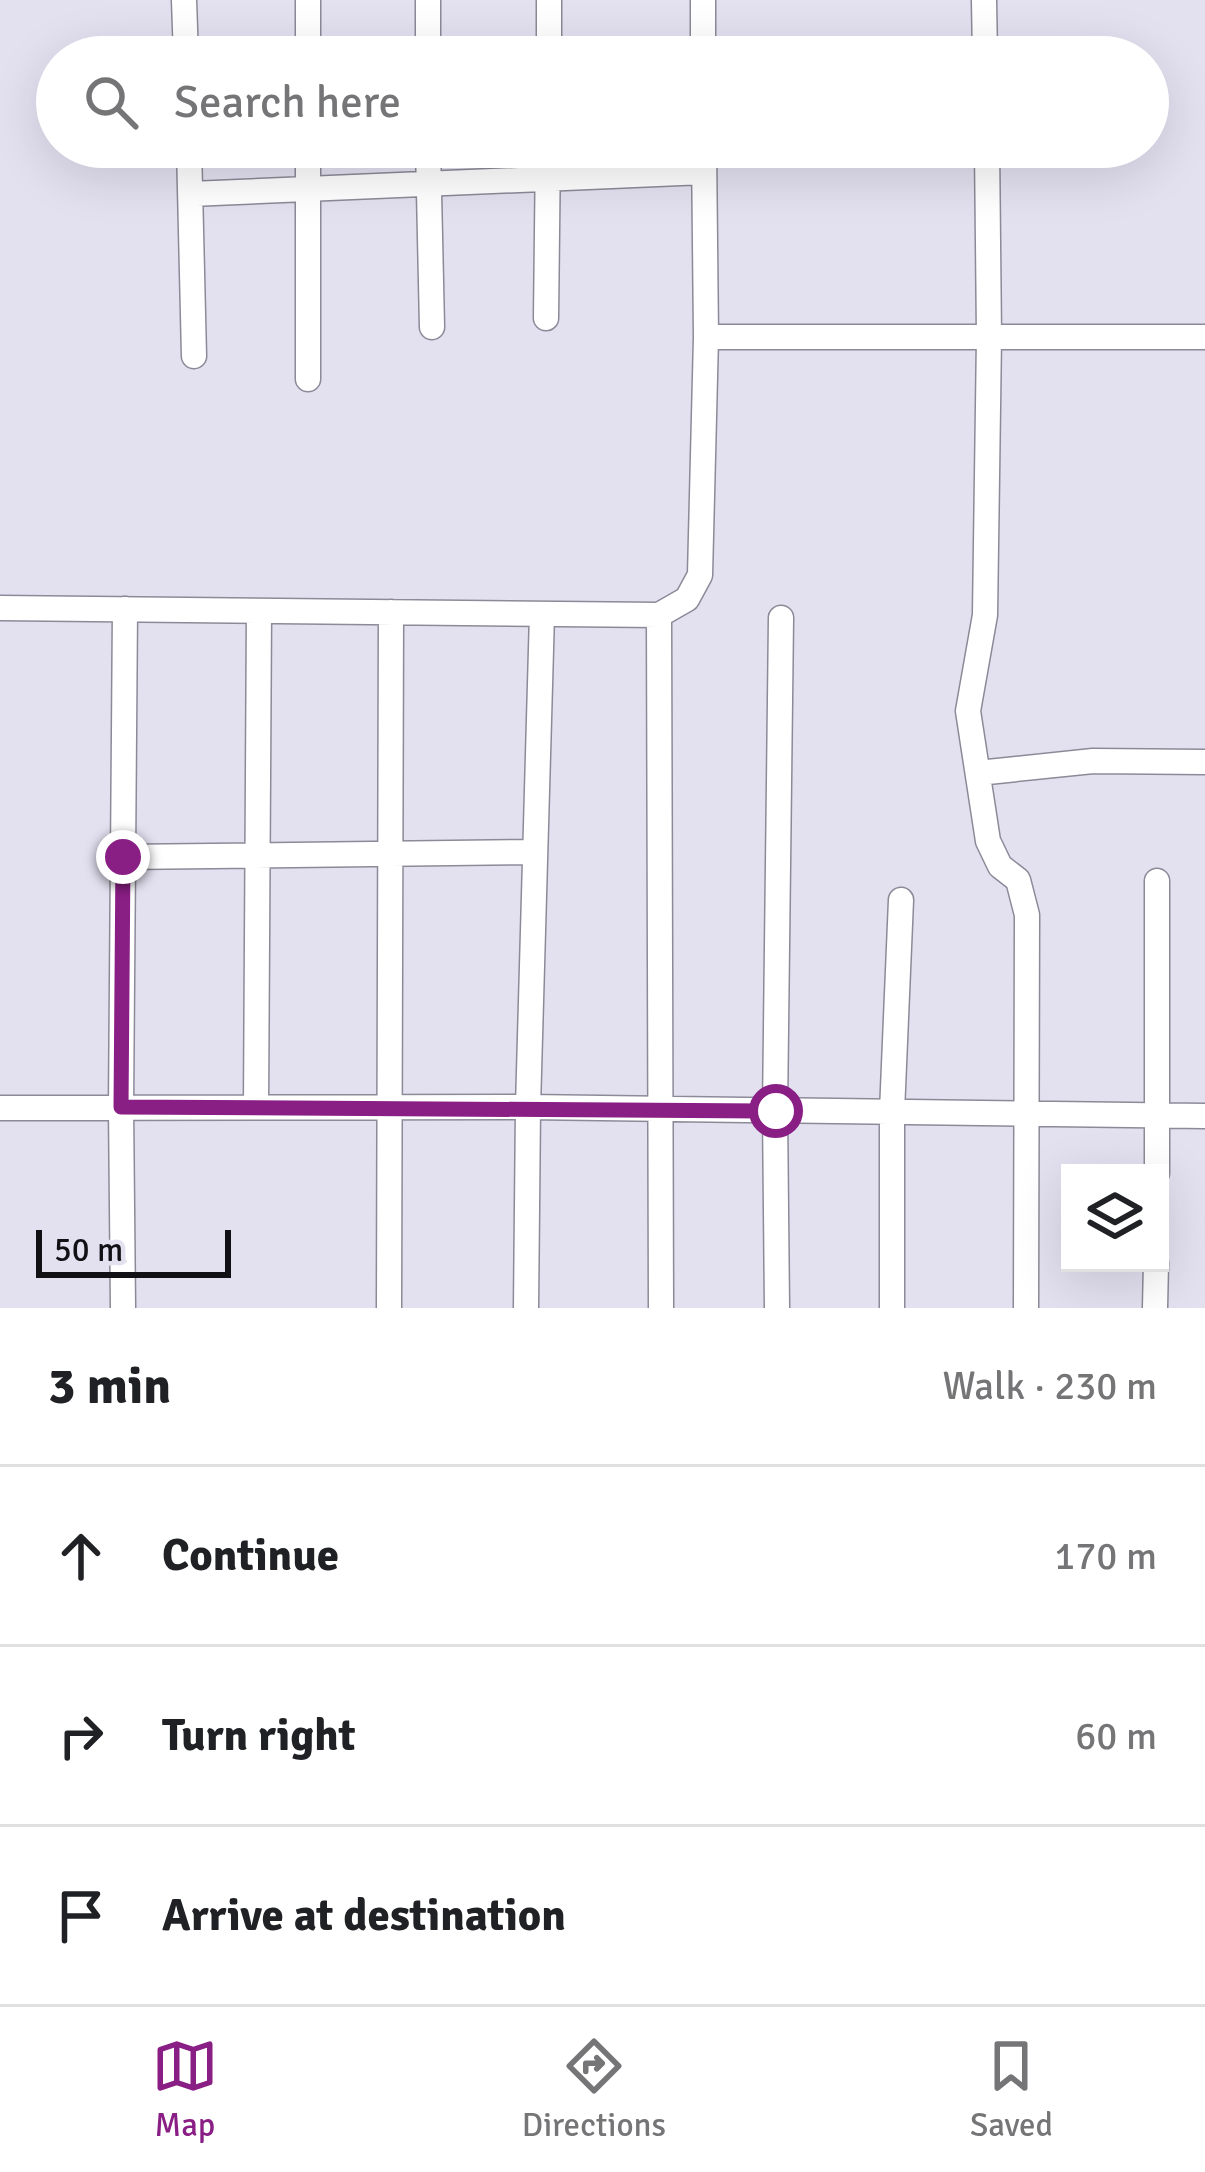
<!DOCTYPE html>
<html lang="en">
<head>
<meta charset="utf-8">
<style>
	:root { --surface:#fff; --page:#f2f2f2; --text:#202124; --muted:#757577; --line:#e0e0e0; --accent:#891e84 }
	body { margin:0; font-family:Signika,sans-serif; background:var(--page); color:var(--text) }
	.controls { position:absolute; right:36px; bottom:36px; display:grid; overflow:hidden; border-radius:0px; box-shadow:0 12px 48px #0002 }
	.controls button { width:108px; height:108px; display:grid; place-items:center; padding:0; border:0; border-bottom:3px solid var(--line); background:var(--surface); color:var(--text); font:60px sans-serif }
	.scale { position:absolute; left:36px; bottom:30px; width:195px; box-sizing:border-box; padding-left:12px; border:6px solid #101015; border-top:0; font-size:33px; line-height:42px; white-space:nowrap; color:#101015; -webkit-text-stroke:9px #e3e1f0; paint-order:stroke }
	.stop { position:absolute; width:36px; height:36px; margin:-27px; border:9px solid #891e84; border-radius:50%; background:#fff }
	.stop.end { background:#891e84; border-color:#fff; box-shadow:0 3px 12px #0008 }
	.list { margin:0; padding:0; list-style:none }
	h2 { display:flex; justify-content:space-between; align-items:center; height:156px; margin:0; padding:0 48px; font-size:51px }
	h2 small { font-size:39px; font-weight:400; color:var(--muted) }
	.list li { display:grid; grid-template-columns:78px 1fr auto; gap:36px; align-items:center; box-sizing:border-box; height:180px; padding:0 48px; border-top:3px solid var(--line) }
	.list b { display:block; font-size:45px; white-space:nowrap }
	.list em { font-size:39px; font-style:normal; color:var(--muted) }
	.icon { flex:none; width:66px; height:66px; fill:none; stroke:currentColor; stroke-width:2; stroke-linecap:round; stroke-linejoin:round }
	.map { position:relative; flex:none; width:1205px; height:1308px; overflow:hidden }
	.search { position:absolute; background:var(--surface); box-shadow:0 12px 48px #0002; left:36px; right:36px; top:36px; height:132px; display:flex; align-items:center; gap:30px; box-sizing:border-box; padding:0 42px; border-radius:66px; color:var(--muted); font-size:45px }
	.sheet { height:696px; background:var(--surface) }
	nav { display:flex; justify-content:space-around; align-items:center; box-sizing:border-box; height:168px; border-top:3px solid var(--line); background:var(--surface); font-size:33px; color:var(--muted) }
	nav a { display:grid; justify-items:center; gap:6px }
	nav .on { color:var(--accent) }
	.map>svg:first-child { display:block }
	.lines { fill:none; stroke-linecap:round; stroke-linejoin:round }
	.street-casing { stroke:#8c8a98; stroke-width:27 }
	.street { stroke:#fff; stroke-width:24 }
	.route { stroke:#891e84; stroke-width:15 }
</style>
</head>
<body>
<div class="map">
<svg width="1205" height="1308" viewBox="0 0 1205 1308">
	<rect width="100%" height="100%" fill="#e3e1f0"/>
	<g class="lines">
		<g class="street-casing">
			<path id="street" d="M184 0 186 57
				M308 0V57
				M428 0V57
				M703 0V57
				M984 0 985 57
				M549 57V0
				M189 147 194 356
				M308 147V379
				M428 147 432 327
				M987 147 989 337 985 615 968 711 988 841 1000 866 1018 880 1027 915 1026 1308
				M191 194 704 172
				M546 318 548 147
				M706 337H1205
				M0 608 659 615 687 599 700 575 706 337 704 147
				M659 615 661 1308
				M978 773 1093 761 1205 762
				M123 857 535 852
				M256 1107 259 611
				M0 1108 528 1107 1205 1116
				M1157 1173V881
				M123 1308 121 1107 125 609
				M389 1308 391 612
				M526 1308 528 1107 542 614
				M777 1308 775 1111 781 618
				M892 1308V1112L901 900
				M1155 1308 1156 1263"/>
		</g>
		<use href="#street" class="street"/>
	</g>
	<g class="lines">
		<path class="route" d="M123 857 121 1107 776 1111"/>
	</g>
</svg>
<div class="controls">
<button><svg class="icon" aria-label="layers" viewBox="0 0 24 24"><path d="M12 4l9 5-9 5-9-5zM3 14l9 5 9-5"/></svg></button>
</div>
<div class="scale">50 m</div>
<div class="stop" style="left:776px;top:1111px"></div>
<div class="stop end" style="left:123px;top:857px"></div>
<div class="search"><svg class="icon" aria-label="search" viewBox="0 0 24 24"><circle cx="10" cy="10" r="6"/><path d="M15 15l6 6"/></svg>Search here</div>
</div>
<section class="sheet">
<h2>3 min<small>Walk · 230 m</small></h2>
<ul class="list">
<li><svg class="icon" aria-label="ahead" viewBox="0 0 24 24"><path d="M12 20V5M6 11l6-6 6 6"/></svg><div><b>Continue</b></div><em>170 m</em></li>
<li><svg class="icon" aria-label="right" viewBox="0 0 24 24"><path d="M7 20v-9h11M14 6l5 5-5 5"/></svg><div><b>Turn right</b></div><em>60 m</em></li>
<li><svg class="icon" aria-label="arrive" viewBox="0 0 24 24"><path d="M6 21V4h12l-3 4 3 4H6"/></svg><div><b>Arrive at destination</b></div></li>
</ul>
</section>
<nav>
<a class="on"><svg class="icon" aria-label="map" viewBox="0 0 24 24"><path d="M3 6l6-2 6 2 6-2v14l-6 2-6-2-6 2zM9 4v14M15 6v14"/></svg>Map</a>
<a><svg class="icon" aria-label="directions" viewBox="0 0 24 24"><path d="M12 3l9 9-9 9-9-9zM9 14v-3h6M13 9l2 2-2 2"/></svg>Directions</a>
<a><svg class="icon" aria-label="saved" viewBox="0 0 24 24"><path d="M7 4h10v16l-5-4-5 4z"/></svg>Saved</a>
</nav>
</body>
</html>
